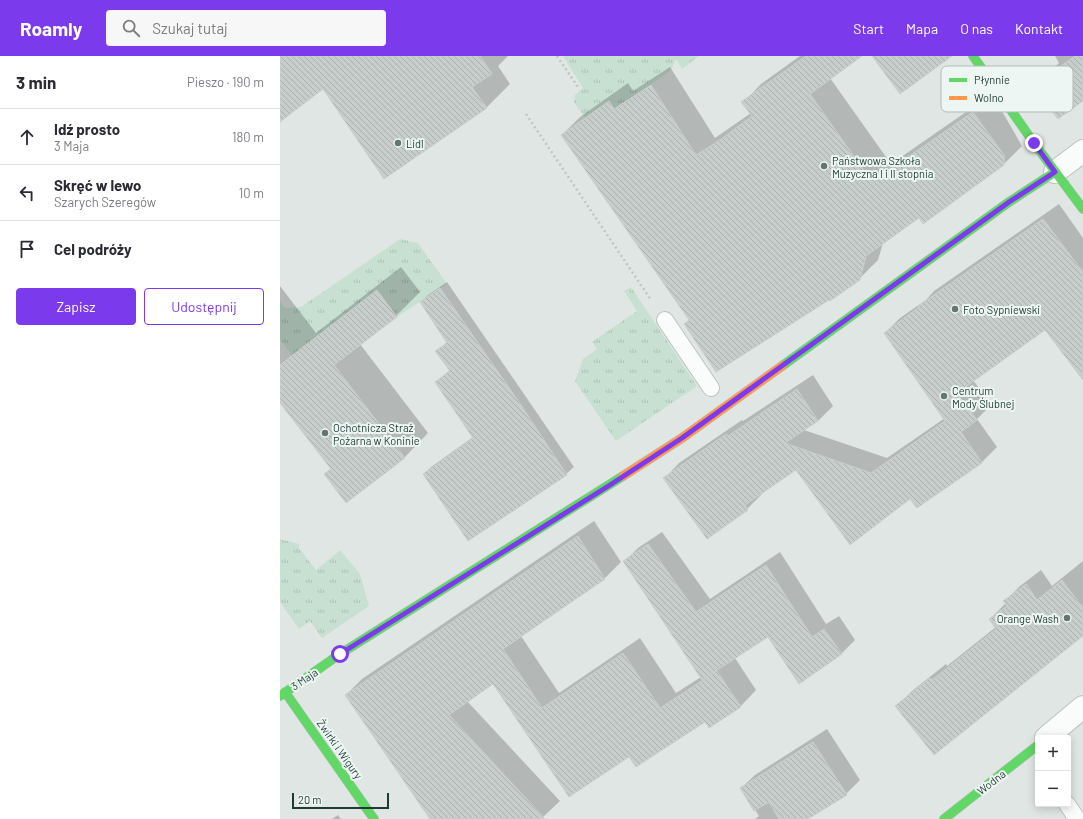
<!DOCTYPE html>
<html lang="pl">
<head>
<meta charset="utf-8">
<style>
	:root { --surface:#fff; --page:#f7f7f7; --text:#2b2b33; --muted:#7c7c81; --line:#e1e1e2; --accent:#7c3aed }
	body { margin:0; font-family:Barlow,sans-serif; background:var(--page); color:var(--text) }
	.controls { position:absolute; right:12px; bottom:12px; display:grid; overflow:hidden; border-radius:4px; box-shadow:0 2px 10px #0003 }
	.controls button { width:36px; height:36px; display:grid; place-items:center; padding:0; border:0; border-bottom:1px solid var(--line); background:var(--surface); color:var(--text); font:20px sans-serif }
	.scale { position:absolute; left:12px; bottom:10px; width:97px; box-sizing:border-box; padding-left:4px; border:2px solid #1f3934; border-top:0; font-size:11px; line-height:14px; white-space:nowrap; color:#1f3934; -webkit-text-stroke:3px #edf6f2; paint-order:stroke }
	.stop { position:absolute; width:12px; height:12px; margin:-9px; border:3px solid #7c3aed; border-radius:50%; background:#fff }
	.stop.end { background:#7c3aed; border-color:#fff; box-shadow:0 1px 4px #0008 }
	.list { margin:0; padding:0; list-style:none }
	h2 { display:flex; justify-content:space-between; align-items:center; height:52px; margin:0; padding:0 16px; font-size:17px }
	h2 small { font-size:13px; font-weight:400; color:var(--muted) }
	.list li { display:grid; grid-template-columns:26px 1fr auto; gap:12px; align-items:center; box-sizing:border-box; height:56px; padding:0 16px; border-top:1px solid var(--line) }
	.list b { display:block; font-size:15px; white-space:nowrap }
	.list p { margin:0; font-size:13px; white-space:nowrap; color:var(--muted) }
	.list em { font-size:13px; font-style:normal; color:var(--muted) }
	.actions { display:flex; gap:8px; padding:12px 16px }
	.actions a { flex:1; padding:9px 0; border:1px solid var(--accent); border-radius:4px; text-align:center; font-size:14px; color:var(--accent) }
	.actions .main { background:var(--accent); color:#fff }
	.icon { flex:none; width:22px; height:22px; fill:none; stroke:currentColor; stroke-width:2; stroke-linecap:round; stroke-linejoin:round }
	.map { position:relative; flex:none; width:803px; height:763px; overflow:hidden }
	header { display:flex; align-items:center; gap:24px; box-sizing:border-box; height:56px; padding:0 20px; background:var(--accent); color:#fff }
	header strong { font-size:19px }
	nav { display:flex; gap:22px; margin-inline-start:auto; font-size:14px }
	.search { width:280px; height:36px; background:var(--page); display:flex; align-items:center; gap:10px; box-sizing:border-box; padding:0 14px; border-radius:4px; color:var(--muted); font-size:15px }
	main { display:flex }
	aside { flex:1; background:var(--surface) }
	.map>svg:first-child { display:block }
	.grass { fill:url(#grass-tufts) }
	.shadow { fill:#0003 }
	.building { fill:url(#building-back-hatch); stroke:#c9cfcd }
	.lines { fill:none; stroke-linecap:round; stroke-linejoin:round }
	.lane-casing { stroke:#bdc3c1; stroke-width:18 }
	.street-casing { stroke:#bdc3c1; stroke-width:24 }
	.fast-casing { stroke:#bcc4c1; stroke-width:10 }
	.slow-casing { stroke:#bcc4c1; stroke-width:10 }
	.path { stroke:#bfc7c6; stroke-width:2.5; stroke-dasharray:2 3; stroke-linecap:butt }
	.lane { stroke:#fafbfb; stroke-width:16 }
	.street { stroke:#fafbfb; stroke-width:22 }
	.fast { stroke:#63d668; stroke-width:9 }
	.slow { stroke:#ff974d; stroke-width:9 }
	.route { stroke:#7c3aed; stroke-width:5 }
	.poi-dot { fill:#637672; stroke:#edf6f2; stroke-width:1.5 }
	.labels { text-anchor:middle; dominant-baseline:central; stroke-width:4; stroke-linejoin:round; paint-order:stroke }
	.poi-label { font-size:11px; fill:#1f3934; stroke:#edf6f2; text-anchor:start }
	.street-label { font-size:11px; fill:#1f3934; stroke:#edf6f2 }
	.key { fill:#edf6f2; stroke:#afbdb9; stroke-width:1 }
	.key-label { font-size:11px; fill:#1f3934 }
</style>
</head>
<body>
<header>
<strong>Roamly</strong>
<div class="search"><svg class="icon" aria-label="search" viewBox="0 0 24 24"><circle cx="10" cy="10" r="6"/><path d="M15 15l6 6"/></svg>Szukaj tutaj</div>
<nav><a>Start</a><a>Mapa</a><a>O nas</a><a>Kontakt</a></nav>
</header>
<main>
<aside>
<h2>3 min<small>Pieszo · 190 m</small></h2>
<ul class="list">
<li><svg class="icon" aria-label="ahead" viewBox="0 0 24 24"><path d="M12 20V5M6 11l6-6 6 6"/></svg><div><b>Idź prosto</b><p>3 Maja</p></div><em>180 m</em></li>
<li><svg class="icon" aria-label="left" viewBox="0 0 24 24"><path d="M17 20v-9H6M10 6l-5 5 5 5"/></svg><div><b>Skręć w lewo</b><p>Szarych Szeregów</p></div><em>10 m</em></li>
<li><svg class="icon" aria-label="arrive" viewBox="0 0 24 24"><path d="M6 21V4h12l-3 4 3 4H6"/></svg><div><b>Cel podróży</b></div></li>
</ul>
<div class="actions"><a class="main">Zapisz</a><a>Udostępnij</a></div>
</aside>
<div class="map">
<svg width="803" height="763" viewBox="0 0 803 763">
	<defs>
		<pattern id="grass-tufts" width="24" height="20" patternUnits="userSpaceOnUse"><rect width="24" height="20" fill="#c8e0d2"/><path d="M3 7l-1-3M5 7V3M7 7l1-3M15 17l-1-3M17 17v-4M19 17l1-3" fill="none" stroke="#abc1b5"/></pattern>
		<pattern id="building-back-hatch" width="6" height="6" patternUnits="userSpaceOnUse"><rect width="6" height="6" fill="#c7cdcb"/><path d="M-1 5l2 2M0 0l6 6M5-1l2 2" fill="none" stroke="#aab1af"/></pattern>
	</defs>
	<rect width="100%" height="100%" fill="#e0e6e4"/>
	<path class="grass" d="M283 0H419L402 13 396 3 391 14 357 38 402 108 383 122 329 45 305 62 294 46 295 39 303 32Z
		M120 183 138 187 167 228 117 261 12 300 0 283V245L5 252 21 251Z
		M351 231 417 330 336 385 295 325 303 303 317 293 312 286 357 255 344 235Z
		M0 483 19 488V492L36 514 60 494 80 518 89 550 42 582 30 565 19 573 0 546Z"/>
	<path class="shadow" d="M0 0H228L218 10 230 28 206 52 43 32 0 65Z
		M520 0H580L550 22 611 108 712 38 742 90 724 108 639 160 603 187 598 204 579 223 410 263 282 79 300 61 348 27 353 35 390 11 435 82 471 57 463 47 481 28Z
		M775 0H803V44L753 31 779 7Z
		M779 148 803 182V323L766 272 693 324 711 349 697 363 717 391 702 406 637 451 630 441 516 412 481 437 482 438 467 453 385 422 399 407 462 364 463 365 533 319 553 350 538 365 524 374 607 402 665 362 605 277 620 262 646 244 654 235Z
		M121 211 140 236 116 260 80 288 148 377 125 401 66 445 45 418 51 412 0 345V230L36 277Z
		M167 226 294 411 286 418H144L151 411 193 381 156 326 170 314 157 295 168 285 141 246 148 239Z
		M314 465 341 506 325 522 241 580 279 637 360 582 396 637 421 621 344 506 358 492 382 476 430 543 500 496 546 568 559 560 575 584 562 597 519 626 488 580 455 602 476 634 460 651 425 665 349 699 213 627 187 645 280 745 261 763H152L66 639 82 623Z
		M803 505V579L617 650 632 635 666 608 667 610 716 571 710 563 726 547 725 545 740 530 761 514 772 530Z
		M547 673 580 724 566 738 526 763H475L479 760 461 732 475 719Z
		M58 759 61 763H52Z"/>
	<path class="building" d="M0 0H200L212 18 192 31 207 52 104 123 43 33 0 66Z
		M526 0H582L530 38 592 126 693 56 724 99V109L643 168 639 162 586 200 580 224 550 245 549 244 436 316 404 268 409 264 281 79 329 45 334 53 371 29 416 99 440 84 472 60 461 46Z
		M592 0H672L620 38Z
		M795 0H803V45L778 63 752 31Z
		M763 163 803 216V324L765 274 677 337 697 364 681 376 702 407 637 452 630 443 570 489 516 414 465 449 468 454 427 483 383 422 446 378 448 380 517 333 538 365 505 387 591 417 665 365 604 277 639 251 638 250Z
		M160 232 243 352 287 419 188 485 143 418 193 382 155 326 170 315 155 295 167 287 140 246Z
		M97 234 117 261 54 309 125 402 66 447 44 418 51 413 0 347V309Z
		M298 480 325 523 223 593 262 652 343 597 380 652 437 615 461 651 429 672 425 666 356 711 349 701 289 741 213 628 169 659 265 763H150L65 639Z
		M368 488 416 556 486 509 532 581 544 573 562 598 519 628 488 581 422 624 343 505Z
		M782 524 803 552V580L654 699 615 650 650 622 652 624 716 573 709 563 727 550 723 545 746 528 757 544Z
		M533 686 567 739 528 763H499L489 746 474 755 460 732Z"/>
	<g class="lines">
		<g class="lane-casing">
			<path id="lane" d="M385 264 431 332
				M787 748 797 763"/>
		</g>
		<g class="street-casing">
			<path id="street" d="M775 116 803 95
				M766 682 803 651"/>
		</g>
		<g class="fast-casing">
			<path id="fast" d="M693 0 754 87 803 153
				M502 310 729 146 775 116
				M5 636 94 763
				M0 640 60 598 343 420
				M664 763 758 689"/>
		</g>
		<g class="slow-casing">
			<path id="slow" d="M343 420 402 382 502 310"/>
		</g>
		<path class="path" d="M277 0 298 31
			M246 58 371 244"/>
		<use href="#lane" class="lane"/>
		<use href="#street" class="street"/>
		<use href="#fast" class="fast"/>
		<use href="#slow" class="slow"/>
	</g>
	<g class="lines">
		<path class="route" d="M60 598 330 429 402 382 729 146 775 116 754 87"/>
	</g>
	<g class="poi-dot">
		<circle cx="118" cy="87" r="4"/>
		<circle cx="544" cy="110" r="4"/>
		<circle cx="675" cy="253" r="4"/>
		<circle cx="664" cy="340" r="4"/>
		<circle cx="45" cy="377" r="4"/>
		<circle cx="787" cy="562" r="4"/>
	</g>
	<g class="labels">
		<g class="poi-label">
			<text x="126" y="87">Lidl</text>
			<text x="552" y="104">Państwowa Szkoła<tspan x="552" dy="13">Muzyczna I i II stopnia</tspan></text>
			<text x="683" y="253">Foto Sypniewski</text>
			<text x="672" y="334">Centrum<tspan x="672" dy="13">Mody Ślubnej</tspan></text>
			<text x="53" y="371">Ochotnicza Straż<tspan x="53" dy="13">Pożarna w Koninie</tspan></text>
			<text x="779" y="562" text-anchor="end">Orange Wash</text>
		</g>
		<g class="street-label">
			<text transform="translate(24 623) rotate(-34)">3 Maja</text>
			<text transform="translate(60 693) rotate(55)">Żwirki i Wigury</text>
			<text transform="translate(711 726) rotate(-38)">Wodna</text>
		</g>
	</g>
	<rect x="661" y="10" width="132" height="46" rx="6" class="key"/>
	<rect x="669" y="22" width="18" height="4" fill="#63d668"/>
	<rect x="669" y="40" width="18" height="4" fill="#ff974d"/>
	<g class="key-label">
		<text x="694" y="28">Płynnie</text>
		<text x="694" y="46">Wolno</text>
	</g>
</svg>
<div class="controls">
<button>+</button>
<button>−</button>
</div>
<div class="scale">20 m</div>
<div class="stop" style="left:60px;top:598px"></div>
<div class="stop end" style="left:754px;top:87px"></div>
</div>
</main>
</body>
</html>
